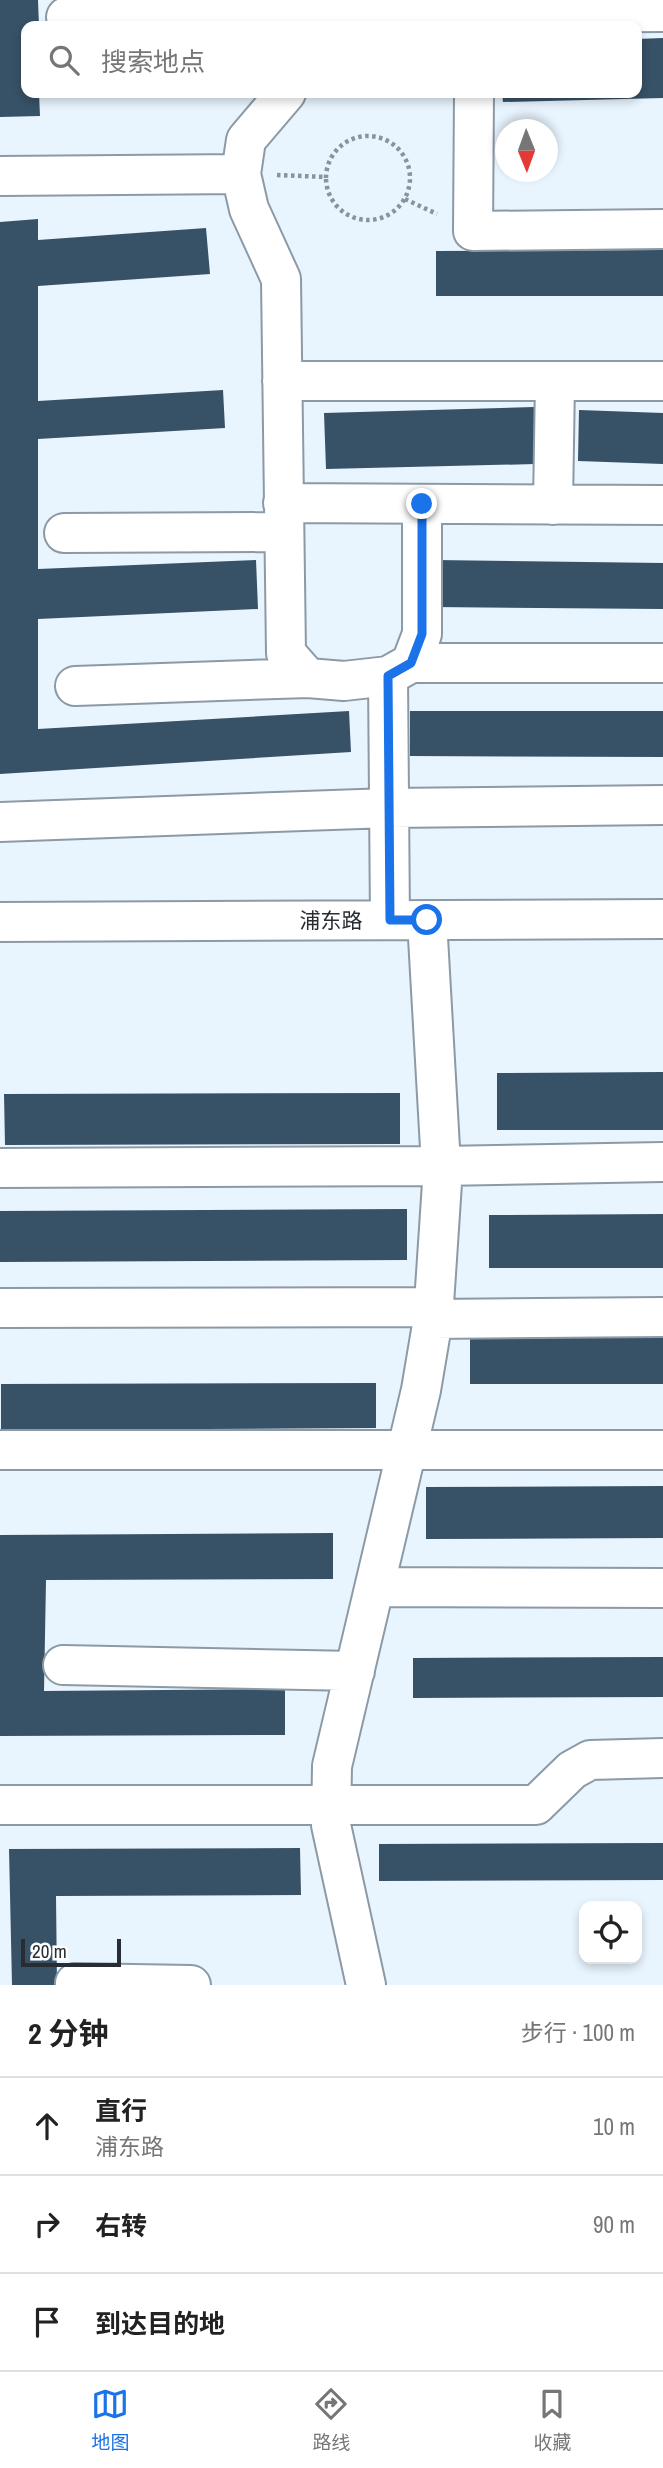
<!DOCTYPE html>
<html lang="zh">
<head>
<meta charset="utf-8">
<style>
	:root { --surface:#fff; --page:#f2f2f2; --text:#222; --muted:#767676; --line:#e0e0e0; --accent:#1a73e8 }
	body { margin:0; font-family:"Archivo Narrow","Noto Sans SC",sans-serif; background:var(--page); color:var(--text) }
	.controls { position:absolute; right:21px; bottom:21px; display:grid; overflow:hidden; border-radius:14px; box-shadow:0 4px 10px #0003 }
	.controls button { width:63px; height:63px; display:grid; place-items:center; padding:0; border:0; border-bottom:2px solid var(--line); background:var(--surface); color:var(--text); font:35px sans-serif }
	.compass { position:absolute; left:495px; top:119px; width:63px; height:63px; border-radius:50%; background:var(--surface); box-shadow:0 4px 10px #0003; rotate:179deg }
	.scale { position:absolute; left:21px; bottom:18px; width:100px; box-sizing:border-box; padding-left:7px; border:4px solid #272d32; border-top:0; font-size:19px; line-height:24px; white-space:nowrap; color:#272d32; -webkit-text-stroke:5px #fff; paint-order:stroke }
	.stop { position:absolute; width:21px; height:21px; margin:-16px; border:5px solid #1a73e8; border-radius:50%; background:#fff }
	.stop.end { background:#1a73e8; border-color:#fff; box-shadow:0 2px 7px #0008 }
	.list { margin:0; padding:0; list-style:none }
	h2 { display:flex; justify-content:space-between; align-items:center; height:91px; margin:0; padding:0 28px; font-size:30px }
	h2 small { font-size:23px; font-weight:400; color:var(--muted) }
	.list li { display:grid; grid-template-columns:46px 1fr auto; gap:21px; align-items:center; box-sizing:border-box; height:98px; padding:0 28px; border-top:2px solid var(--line) }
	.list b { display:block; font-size:26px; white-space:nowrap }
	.list p { margin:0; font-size:23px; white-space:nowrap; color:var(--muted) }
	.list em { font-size:23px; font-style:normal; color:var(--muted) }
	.icon { flex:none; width:38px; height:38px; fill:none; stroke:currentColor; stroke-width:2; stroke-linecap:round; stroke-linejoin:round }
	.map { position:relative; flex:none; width:663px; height:1985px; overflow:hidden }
	.search { position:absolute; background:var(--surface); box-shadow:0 4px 10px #0003; left:21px; right:21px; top:21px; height:77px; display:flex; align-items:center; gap:18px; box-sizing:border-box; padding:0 24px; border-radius:14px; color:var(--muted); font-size:26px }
	.sheet { height:385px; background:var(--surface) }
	nav { display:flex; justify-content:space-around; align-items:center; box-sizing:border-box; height:98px; border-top:2px solid var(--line); background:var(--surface); font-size:19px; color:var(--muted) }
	nav a { display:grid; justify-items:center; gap:4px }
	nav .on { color:var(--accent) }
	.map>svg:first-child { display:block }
	.building { fill:#375166 }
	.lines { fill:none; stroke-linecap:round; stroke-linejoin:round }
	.minor-casing { stroke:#8c9aa6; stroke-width:42 }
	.path { stroke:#8a939a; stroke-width:4.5; stroke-dasharray:3.5 3.5; stroke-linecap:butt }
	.minor { stroke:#fff; stroke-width:38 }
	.route { stroke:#1a73e8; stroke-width:9 }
	.labels { text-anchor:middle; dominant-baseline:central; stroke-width:7; stroke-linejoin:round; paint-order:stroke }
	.street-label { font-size:21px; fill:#272d32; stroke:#fff }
</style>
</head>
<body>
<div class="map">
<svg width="663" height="1985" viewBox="0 0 663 1985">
	<rect width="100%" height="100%" fill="#e8f4fe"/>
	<path class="building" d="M0 0H38L39 26H26V93H39L40 116 0 117Z
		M663 38V98L503 102 502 93H637V39Z
		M38 219V240L206 228 210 274 38 286V401L223 390 225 428 38 439V569L256 560 258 609 38 619V729L349 711 351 752 0 774V222Z
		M663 250V296H436V251Z
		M534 407 535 464 326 469 324 413Z
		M579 410 663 413V464L578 461Z
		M435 560 663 563V609L434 607Z
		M410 711H663V757L410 756Z
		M663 1072V1130H497V1073Z
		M400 1093V1144L5 1145 4 1094Z
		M407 1209V1260L0 1262V1211Z
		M663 1214V1268H489V1215Z
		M663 1332V1384H470V1333Z
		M376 1383V1428L1 1430V1384Z
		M663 1486V1538L426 1539V1487Z
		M333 1533V1579L46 1580 44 1691 285 1689V1735L0 1736V1535Z
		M663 1657V1697L413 1698V1658Z
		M663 1843V1880L379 1881V1844Z
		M300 1848 301 1895 56 1896 57 1985H12L9 1849Z"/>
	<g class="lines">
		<g class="minor-casing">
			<path id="minor" d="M66 17 663 12
				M286 93 246 140 241 174 249 209 281 279 286 653 308 678 344 681 388 676 411 663 422 634V504
				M474 93 473 231 663 229
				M0 176 241 174
				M282 381H663
				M283 503 663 505
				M553 505 555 381
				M64 533 283 532
				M411 663H663
				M388 676 390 920
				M75 686 308 678
				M0 822 389 808 663 805
				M0 922 663 919
				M0 1168 441 1166 663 1162
				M0 1308 434 1307
				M433 1319 663 1317
				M0 1450H663
				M376 1587 663 1588
				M63 1665 355 1671
				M0 1805H536L572 1770 590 1760 663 1758
				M75 1983 191 1985
				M366 1985 331 1825 332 1766 421 1390 433 1319 442 1183 427 920"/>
		</g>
		<path class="path" d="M326 178a42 42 0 1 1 84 0a42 42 0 1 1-84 0Z
			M277 175 326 177
			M405 199 437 214"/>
		<use href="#minor" class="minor"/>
	</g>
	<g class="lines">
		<path class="route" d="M422 504V634L411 663 388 676 390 920H427"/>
	</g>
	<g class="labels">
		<g class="street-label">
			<text x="331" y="920">浦东路</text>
		</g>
	</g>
</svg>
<div class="controls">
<button><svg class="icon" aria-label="locate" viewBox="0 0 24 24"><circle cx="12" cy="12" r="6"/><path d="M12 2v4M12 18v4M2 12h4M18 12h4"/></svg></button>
</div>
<svg class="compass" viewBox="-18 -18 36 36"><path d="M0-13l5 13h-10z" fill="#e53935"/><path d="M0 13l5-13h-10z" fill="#767676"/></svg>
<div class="scale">20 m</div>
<div class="stop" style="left:427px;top:920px"></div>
<div class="stop end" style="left:422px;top:504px"></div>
<div class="search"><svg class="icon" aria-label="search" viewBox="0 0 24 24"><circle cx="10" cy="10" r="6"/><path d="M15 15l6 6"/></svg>搜索地点</div>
</div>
<section class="sheet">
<h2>2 分钟<small>步行 · 100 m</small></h2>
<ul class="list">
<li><svg class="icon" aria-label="ahead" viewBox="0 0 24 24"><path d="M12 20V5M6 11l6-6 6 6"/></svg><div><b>直行</b><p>浦东路</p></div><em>10 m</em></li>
<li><svg class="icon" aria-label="right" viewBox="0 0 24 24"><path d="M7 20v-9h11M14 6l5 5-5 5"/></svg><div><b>右转</b></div><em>90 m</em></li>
<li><svg class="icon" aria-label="arrive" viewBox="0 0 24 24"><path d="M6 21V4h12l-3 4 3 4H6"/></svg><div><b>到达目的地</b></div></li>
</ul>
</section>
<nav>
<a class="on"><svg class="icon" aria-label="map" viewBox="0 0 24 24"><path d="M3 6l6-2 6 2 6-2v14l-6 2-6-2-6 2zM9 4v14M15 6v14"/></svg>地图</a>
<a><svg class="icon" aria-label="directions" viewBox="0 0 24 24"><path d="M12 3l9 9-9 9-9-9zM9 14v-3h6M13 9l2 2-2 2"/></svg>路线</a>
<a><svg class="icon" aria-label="saved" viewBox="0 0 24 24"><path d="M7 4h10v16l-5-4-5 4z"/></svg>收藏</a>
</nav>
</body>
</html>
